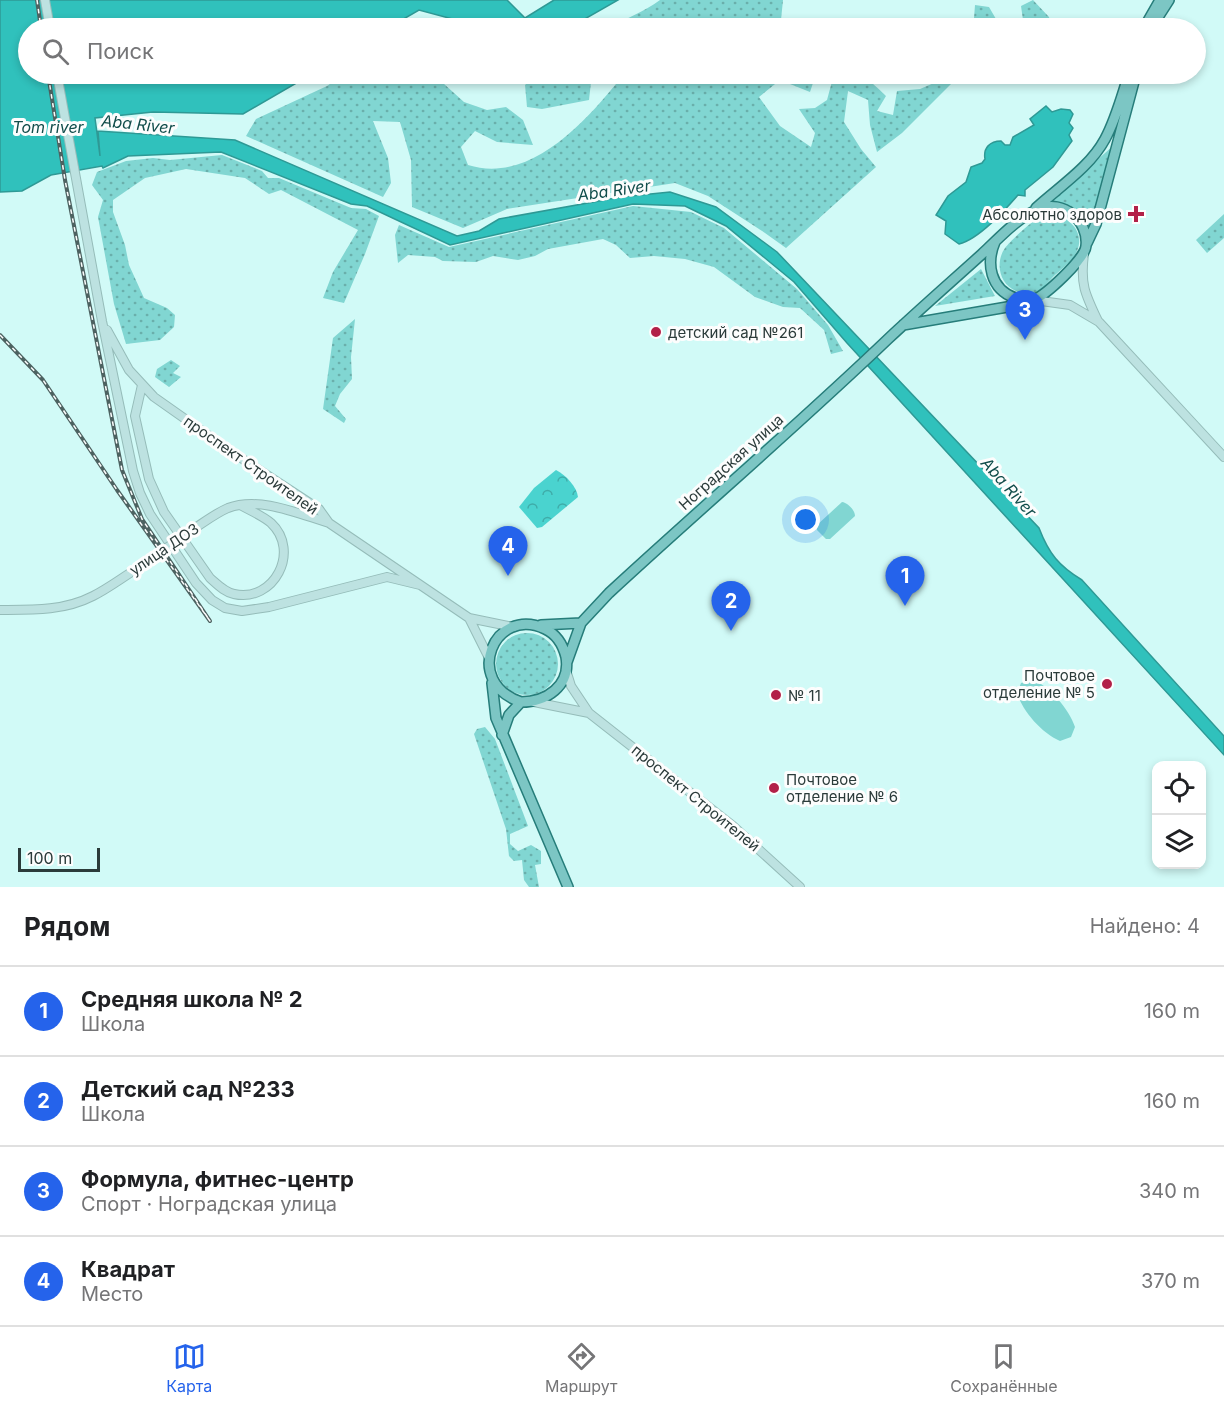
<!DOCTYPE html>
<html lang="ru">
<head>
<meta charset="utf-8">
<style>
	:root { --surface:#fff; --page:#f2f2f2; --text:#202124; --muted:#757577; --line:#e0e0e0; --accent:#2563eb }
	body { margin:0; font-family:Inter,sans-serif; background:var(--page); color:var(--text) }
	.controls { position:absolute; right:18px; bottom:18px; display:grid; overflow:hidden; border-radius:12px; box-shadow:0 3px 9px #0003 }
	.controls button { width:54px; height:54px; display:grid; place-items:center; padding:0; border:0; border-bottom:2px solid var(--line); background:var(--surface); color:var(--text); font:30px sans-serif }
	.scale { position:absolute; left:18px; bottom:15px; width:82px; box-sizing:border-box; padding-left:6px; border:3px solid #2b3b3a; border-top:0; font-size:16px; line-height:21px; white-space:nowrap; color:#2b3b3a; -webkit-text-stroke:4px #fdfdfd; paint-order:stroke }
	.you { position:absolute; left:806px; top:520px; width:21px; height:21px; margin:-15px; border:4px solid #fff; border-radius:50%; background:#1a73e8; box-shadow:0 0 0 9px #1a73e833 }
	.badge { display:grid; place-items:center; width:39px; height:39px; border-radius:50%; background:var(--accent); color:#fff; font-size:20px; font-weight:700 }
	.pin { position:absolute; translate:-50% -50px; filter:drop-shadow(0 2px 3px #0008) }
	.pin::after { content:''; position:absolute; top:32px; width:21px; height:18px; background:inherit; clip-path:polygon(0 0,100% 0,50% 100%) }
	.list { margin:0; padding:0; list-style:none }
	h2 { display:flex; justify-content:space-between; align-items:center; height:78px; margin:0; padding:0 24px; font-size:26px }
	h2 small { font-size:20px; font-weight:400; color:var(--muted) }
	.list li { display:grid; grid-template-columns:39px 1fr auto; gap:18px; align-items:center; box-sizing:border-box; height:90px; padding:0 24px; border-top:2px solid var(--line) }
	.list b { display:block; font-size:22px; white-space:nowrap }
	.list p { margin:0; font-size:20px; white-space:nowrap; color:var(--muted) }
	.list em { font-size:20px; font-style:normal; color:var(--muted) }
	.icon { flex:none; width:33px; height:33px; fill:none; stroke:currentColor; stroke-width:2; stroke-linecap:round; stroke-linejoin:round }
	.map { position:relative; flex:none; width:1224px; height:887px; overflow:hidden }
	.search { position:absolute; background:var(--surface); box-shadow:0 3px 9px #0003; left:18px; right:18px; top:18px; height:66px; display:flex; align-items:center; gap:15px; box-sizing:border-box; padding:0 21px; border-radius:33px; color:var(--muted); font-size:22px }
	.sheet { height:438px; background:var(--surface) }
	nav { display:flex; justify-content:space-around; align-items:center; box-sizing:border-box; height:84px; border-top:2px solid var(--line); background:var(--surface); font-size:16px; color:var(--muted) }
	nav a { display:grid; justify-items:center; gap:3px }
	nav .on { color:var(--accent) }
	.map>svg:first-child { display:block }
	.grass { fill:url(#grass-dots) }
	.forest { fill:url(#forest-crowns) }
	.pitch { fill:#81d6d2 }
	.water { fill:#30c1bc; stroke:#2e9995; stroke-width:1.5 }
	.lines { fill:none; stroke-linecap:round; stroke-linejoin:round }
	.secondary-casing { stroke:#95bcb9; stroke-width:10 }
	.primary-casing { stroke:#267d7a; stroke-width:12 }
	.secondary { stroke:#bde2e1; stroke-width:8 }
	.primary { stroke:#7cc6c4; stroke-width:9 }
	.rail-casing { stroke:#4d6261; stroke-width:4 }
	.rail { stroke:#fdfdfd; stroke-width:1.5; stroke-dasharray:4.5; stroke-linecap:butt }
	.secondary-bridge-casing { stroke:#95bcb9; stroke-width:10; stroke-linecap:butt }
	.secondary-bridge { stroke:#bde2e1; stroke-width:8 }
	.poi-dot { fill:#b22048; stroke:#fdfdfd; stroke-width:2 }
	.labels { text-anchor:middle; dominant-baseline:central; stroke-width:6; stroke-linejoin:round; paint-order:stroke }
	.poi-label { font-size:15px; fill:#2b3b3a; stroke:#fdfdfd; text-anchor:start }
	.street-label { font-size:15px; fill:#2b3b3a; stroke:#fdfdfd }
	.water-label { font-size:16px; font-style:italic; fill:#114d4b; stroke:#fdfdfd }
</style>
</head>
<body>
<div class="map">
<svg width="1224" height="887" viewBox="0 0 1224 887">
	<defs>
		<pattern id="grass-dots" width="8" height="8" patternUnits="userSpaceOnUse" patternTransform="scale(1.5)"><rect width="8" height="8" fill="#81d6d2"/><path d="M2 2h.1M6 6h.1" fill="none" stroke="#6aafab" stroke-width="1.8" stroke-linecap="round"/></pattern>
		<pattern id="forest-crowns" width="20" height="18" patternUnits="userSpaceOnUse" patternTransform="scale(1.5)"><rect width="20" height="18" fill="#4ad3cf"/><path d="M2 6a3 3 0 1 1 6 0M12 15a3 3 0 1 1 6 0" fill="none" stroke="#3eaca9"/></pattern>
	</defs>
	<rect width="100%" height="100%" fill="#d1faf7"/>
	<path class="grass" d="M660 0H783L781 20 755 25V28H609C626 18 644 12 660 0Z
		M1033 0 1049 17 1052 28 1037 27 1023 20 1021 6Z
		M975 5 989 7 996 19 1011 28H979L980 24 974 18Z
		M344 74H433L464 102 487 110 506 107 523 120 533 145 497 142 475 131 461 147 468 165C532 185 589 118 624 74H816L810 92 780 80 759 97 780 126 811 147 815 133 799 109 815 108 827 100 834 74C863 73 865 76 886 96L877 111 893 115 897 91 920 89 943 79H956L902 133 877 152 870 125 868 100 848 91 844 122 861 149 876 167 786 248 765 233 708 196 675 183 507 209 463 228 412 207 411 160 400 122 373 121 388 158 391 183 383 197 246 136 256 119 327 86Z
		M536 74H596L591 82 589 100 542 109 527 107 525 85Z
		M1114 145 1090 226C1085 224 1084 220 1080 216 1073 206 1062 201 1050 202Z
		M222 155 262 171 268 178H279L351 208 366 209 379 216 365 254 344 303 323 298 333 272 358 230 281 190 269 194 245 178 186 169 145 178 113 200V212L125 245 129 265 144 298 167 308 175 315 174 327 160 340 126 344 114 304 98 217 103 200 92 185 97 172 126 161 153 158 170 160Z
		M633 206 691 212 724 228 797 289 828 325 843 351 831 354 824 330 800 308 783 307 755 297 714 267 685 259 654 256 630 258 616 245 603 239 548 249 535 256 518 260 493 256 476 262 443 261 435 257 408 255 398 263 395 235 399 225 449 247Z
		M1053 214C1070 218 1085 232 1077 251 1073 260 1063 268 1055 275 1049 281 1042 290 1034 293 1028 294 1021 294 1016 291 999 284 995 262 1005 248 1011 240 1036 217 1044 215 1047 214 1050 214 1053 214Z
		M1224 214V238L1207 253 1196 240Z
		M981 269 995 296 935 306Z
		M355 319 351 357 352 379 340 394 335 406 346 419 344 423 323 409 333 338Z
		M171 360 180 366 173 373 181 377 169 387 155 377 157 369Z
		M496 664a31 31 0 1 1 62 0a31 31 0 1 1-62 0Z
		M485 727 495 739 528 826 510 834V844L518 851 531 845 541 851V864L535 865 539 887H529L524 880 522 860 514 861 509 856 506 829 474 734 477 729Z"/>
	<path class="forest" d="M556 470C566 475 577 487 578 497L542 527 537 528 519 507 534 488Z"/>
	<path class="pitch" d="M842 502C848 503 855 510 855 516L830 539H826L817 530V525Z
		M1032 679C1050 687 1069 709 1075 727L1071 737 1060 741C1042 733 1023 712 1017 693L1021 683Z"/>
	<path class="water" d="M0 0H507L525 18 554 0H618L569 28H486L419 10 388 28H28V74H312L243 114 153 112 95 118 100 156 98 131 235 140 457 236 479 231 499 219 621 197 670 192 716 207 777 252 1039 528C1049 554 1059 566 1082 580L1224 736V755L847 343 794 282 726 226 685 206 633 204 450 245 367 206 351 204 221 152 128 156 103 168 102 166 51 175 22 191 0 192Z
		M1046 106 1052 112 1061 109 1070 110 1073 114 1069 123 1073 128 1069 135 1072 141 1053 167 1025 190V196L1018 195C1004 211 979 239 959 244L945 234 946 221 936 215 948 196 966 182 971 167 982 163 985 159C983 148 990 141 1001 141L1005 145H1010L1013 137 1034 125 1030 119Z"/>
	<g class="lines">
		<g class="secondary-casing">
			<path id="secondary" d="M45 0 50 28
				M57 74 102 321 133 471 140 493 150 514 196 583 212 600 225 608 242 611 269 607 387 577 420 585
				M1084 254C1080 284 1085 294 1098 321
				M1034 300 1070 305 1099 322 1224 457
				M107 330 129 370 154 397 232 452 319 509 329 523 469 618 513 627
				M142 385 135 416 149 479 164 512 210 578C217 584 224 592 234 594 274 603 301 551 271 523 263 516 251 511 242 506
				M192 530C203 523 216 513 228 508 260 496 299 514 329 523
				M0 610C32 610 64 611 93 596 109 588 123 577 138 568
				M469 618 489 658
				M566 670 571 686 589 713 733 826 800 887
				M534 702 589 713"/>
		</g>
		<g class="primary-casing">
			<path id="primary" d="M1144 28 1160 0
				M1151 28 1169 0
				M1036 208C1059 187 1090 167 1105 139 1116 119 1122 95 1129 74
				M1087 243 1096 224 1136 74
				M903 325 1013 306 1027 302
				M541 625 581 623
				M567 662 581 623 609 593C701 508 797 426 888 339 919 310 951 282 982 254 999 238 1018 217 1039 209 1063 199 1089 221 1086 246 1085 259 1045 296 1033 300 1028 301 1019 300 1015 298 990 289 986 263 995 242
				M492 683 496 718 568 887
				M502 735 509 715 521 702C546 702 571 686 566 657 563 645 556 634 545 629 494 605 462 682 521 702"/>
		</g>
		<use href="#secondary" class="secondary"/>
		<use href="#primary" class="primary"/>
		<g class="rail-casing">
			<path id="rail" d="M37 0 41 28
				M0 335 43 380 117 490 210 621 142 519 122 470 65 180 48 74"/>
		</g>
		<use href="#rail" class="rail"/>
		<g class="secondary-bridge-casing">
			<path id="secondary-bridge" d="M138 568 192 530"/>
		</g>
		<use href="#secondary-bridge" class="secondary-bridge"/>
	</g>
	<g class="poi-dot">
		<path d="M1133 205h6v6h6v6h-6v6h-6v-6h-6v-6h6z"/>
		<circle cx="656" cy="332" r="6"/>
		<circle cx="1107" cy="684" r="6"/>
		<circle cx="776" cy="695" r="6"/>
		<circle cx="774" cy="788" r="6"/>
	</g>
	<g class="labels">
		<g class="poi-label">
			<text x="1122" y="214" text-anchor="end">Абсолютно здоров</text>
			<text x="668" y="332">детский сад №261</text>
			<text x="1095" y="675" text-anchor="end">Почтовое<tspan x="1095" dy="17">отделение № 5</tspan></text>
			<text x="788" y="695">№ 11</text>
			<text x="786" y="779">Почтовое<tspan x="786" dy="17">отделение № 6</tspan></text>
		</g>
		<g class="street-label">
			<text transform="translate(731 462) rotate(-42)">Ноградская улица</text>
			<text transform="translate(251 465) rotate(35)">проспект Строителей</text>
			<text transform="translate(164 549) rotate(-34)">улица ДОЗ</text>
			<text transform="translate(696 798) rotate(39)">проспект Строителей</text>
		</g>
		<g class="water-label">
			<text transform="translate(138 124) rotate(6)">Aba River</text>
			<text x="48" y="127">Tom river</text>
			<text transform="translate(614 190) rotate(-8)">Aba River</text>
			<text transform="translate(1009 487) rotate(48)">Aba River</text>
		</g>
	</g>
</svg>
<div class="controls">
<button><svg class="icon" aria-label="locate" viewBox="0 0 24 24"><circle cx="12" cy="12" r="6"/><path d="M12 2v4M12 18v4M2 12h4M18 12h4"/></svg></button>
<button><svg class="icon" aria-label="layers" viewBox="0 0 24 24"><path d="M12 4l9 5-9 5-9-5zM3 14l9 5 9-5"/></svg></button>
</div>
<div class="scale">100 m</div>
<div class="you"></div>
<div class="pin badge" style="left:905px;top:606px">1</div>
<div class="pin badge" style="left:731px;top:631px">2</div>
<div class="pin badge" style="left:1025px;top:340px">3</div>
<div class="pin badge" style="left:508px;top:576px">4</div>
<div class="search"><svg class="icon" aria-label="search" viewBox="0 0 24 24"><circle cx="10" cy="10" r="6"/><path d="M15 15l6 6"/></svg>Поиск</div>
</div>
<section class="sheet">
<h2>Рядом<small>Найдено: 4</small></h2>
<ul class="list">
<li><span class="badge">1</span><div><b>Средняя школа № 2</b><p>Школа</p></div><em>160 m</em></li>
<li><span class="badge">2</span><div><b>Детский сад №233</b><p>Школа</p></div><em>160 m</em></li>
<li><span class="badge">3</span><div><b>Формула, фитнес-центр</b><p>Спорт · Ноградская улица</p></div><em>340 m</em></li>
<li><span class="badge">4</span><div><b>Квадрат</b><p>Место</p></div><em>370 m</em></li>
</ul>
</section>
<nav>
<a class="on"><svg class="icon" aria-label="map" viewBox="0 0 24 24"><path d="M3 6l6-2 6 2 6-2v14l-6 2-6-2-6 2zM9 4v14M15 6v14"/></svg>Карта</a>
<a><svg class="icon" aria-label="directions" viewBox="0 0 24 24"><path d="M12 3l9 9-9 9-9-9zM9 14v-3h6M13 9l2 2-2 2"/></svg>Маршрут</a>
<a><svg class="icon" aria-label="saved" viewBox="0 0 24 24"><path d="M7 4h10v16l-5-4-5 4z"/></svg>Сохранённые</a>
</nav>
</body>
</html>
